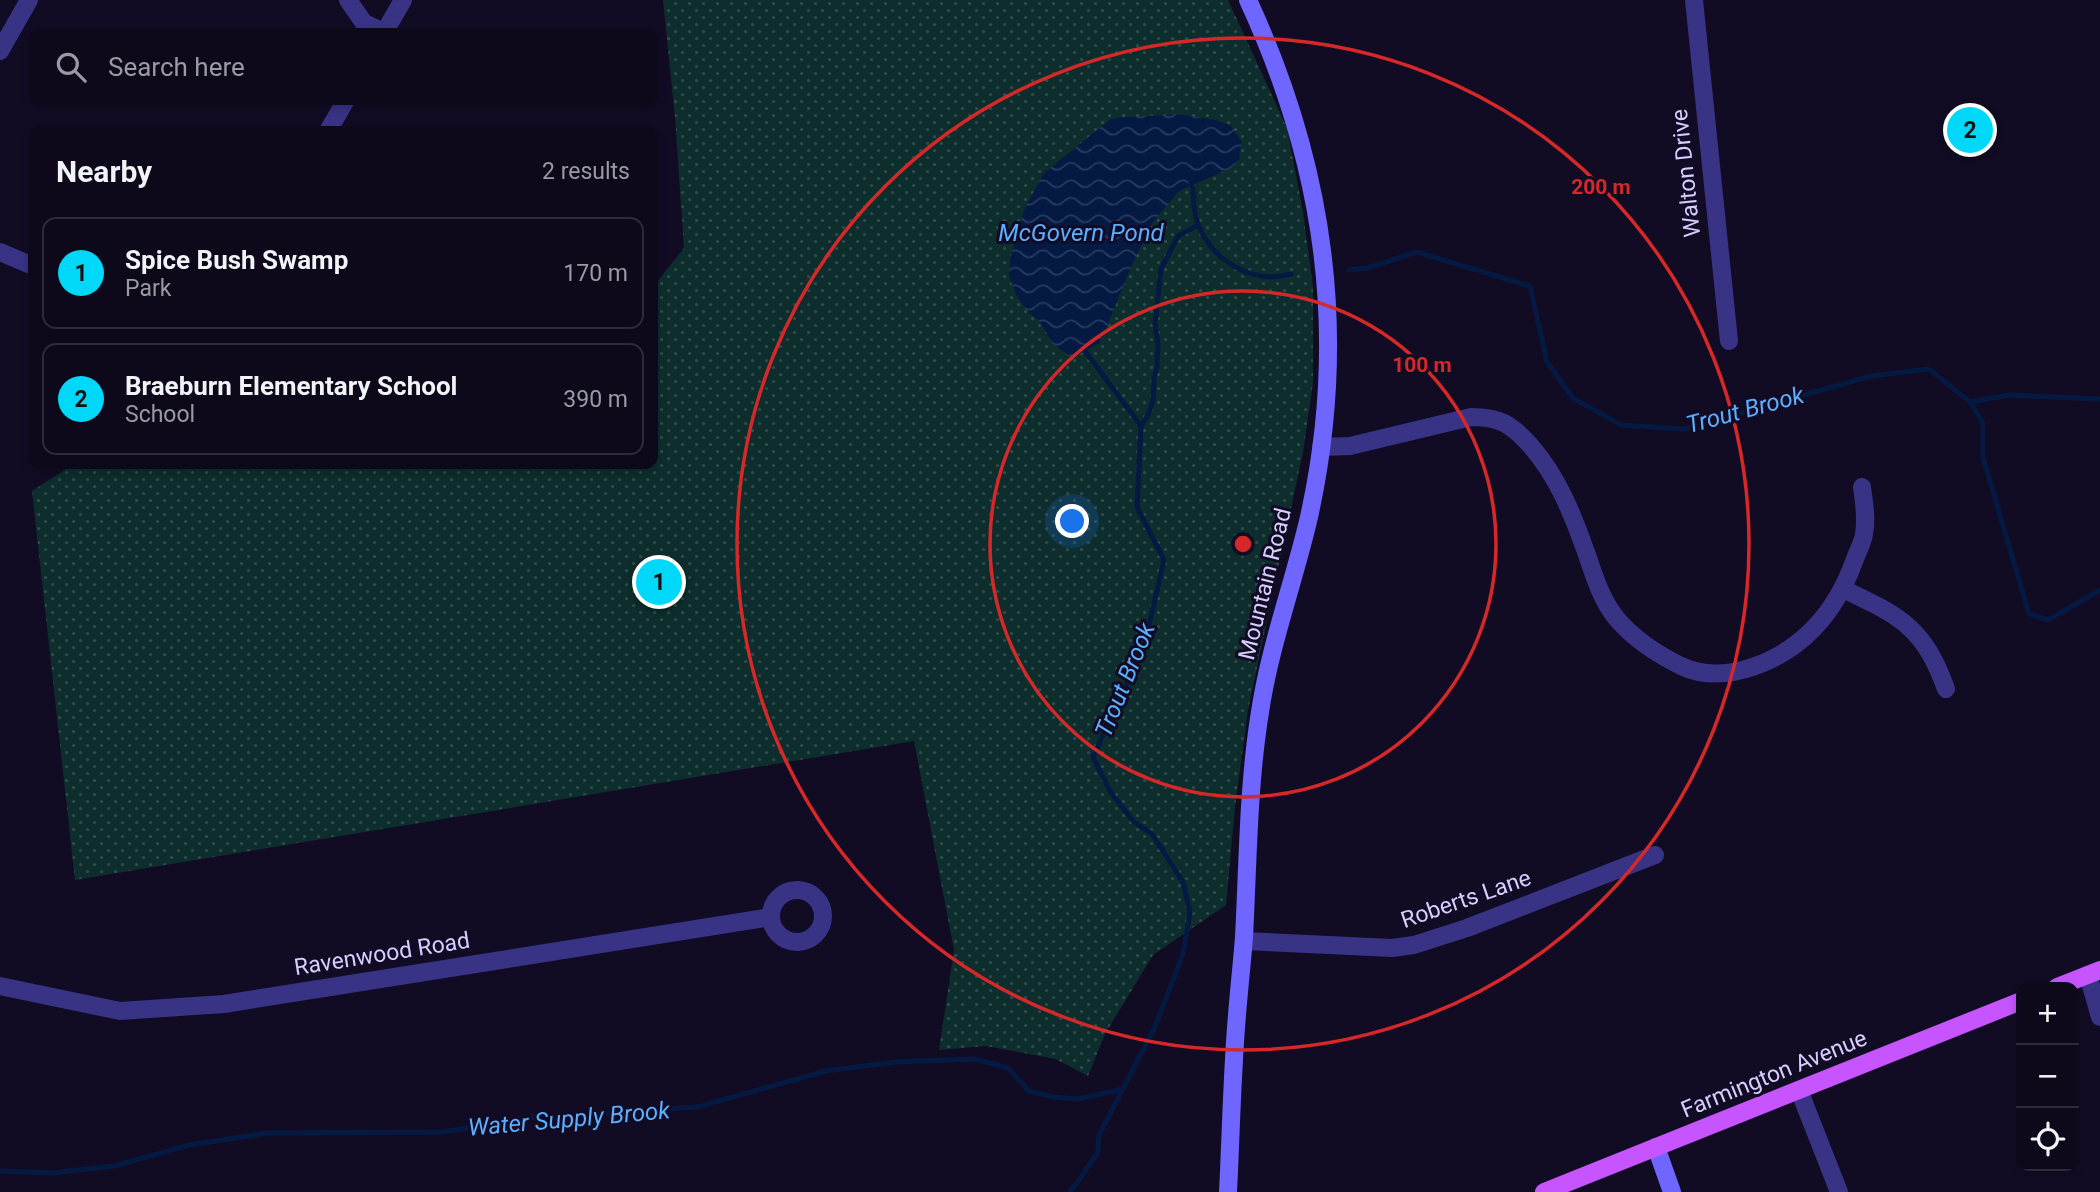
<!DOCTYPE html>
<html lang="en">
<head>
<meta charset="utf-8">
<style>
	:root { --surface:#0d091b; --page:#161224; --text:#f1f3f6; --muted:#9a9aa3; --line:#2d2a3a; --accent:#00d8f9 }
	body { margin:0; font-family:Roboto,sans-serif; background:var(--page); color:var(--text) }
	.controls { position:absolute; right:21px; bottom:21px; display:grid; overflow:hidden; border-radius:14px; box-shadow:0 4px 10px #0003 }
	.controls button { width:63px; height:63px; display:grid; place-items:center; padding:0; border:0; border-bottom:2px solid var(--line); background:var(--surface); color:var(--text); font:35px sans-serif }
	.you { position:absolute; left:1073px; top:522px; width:24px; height:24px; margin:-18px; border:5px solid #fff; border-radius:50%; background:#1a73e8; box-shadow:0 0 0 10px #1a73e833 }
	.badge { display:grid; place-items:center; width:46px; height:46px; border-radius:50%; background:var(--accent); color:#111; font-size:23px; font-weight:700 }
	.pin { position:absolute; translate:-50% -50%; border:4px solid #fff; box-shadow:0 2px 7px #0006 }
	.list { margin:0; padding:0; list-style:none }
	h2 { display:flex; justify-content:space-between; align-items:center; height:91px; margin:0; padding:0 28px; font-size:30px }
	h2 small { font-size:23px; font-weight:400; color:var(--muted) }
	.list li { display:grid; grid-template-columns:46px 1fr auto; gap:21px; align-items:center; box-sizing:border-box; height:112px; margin:0 14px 14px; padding:0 14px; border:2px solid var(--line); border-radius:14px }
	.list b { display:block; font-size:26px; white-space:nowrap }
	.list p { margin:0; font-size:23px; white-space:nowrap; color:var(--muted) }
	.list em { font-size:23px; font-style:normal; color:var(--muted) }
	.icon { flex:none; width:38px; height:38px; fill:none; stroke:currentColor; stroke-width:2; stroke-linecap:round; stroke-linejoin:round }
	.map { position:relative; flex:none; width:2100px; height:1192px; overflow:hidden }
	.search { position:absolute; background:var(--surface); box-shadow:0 4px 10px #0003; left:28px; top:28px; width:630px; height:77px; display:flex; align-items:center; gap:18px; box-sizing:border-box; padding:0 24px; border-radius:14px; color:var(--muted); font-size:26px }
	.panel { position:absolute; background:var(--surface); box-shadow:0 4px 10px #0003; left:28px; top:126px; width:630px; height:343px; border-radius:14px }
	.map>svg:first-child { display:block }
	.park { fill:url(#park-dots) }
	.water { fill:url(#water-waves) }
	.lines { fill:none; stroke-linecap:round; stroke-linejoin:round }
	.stream { stroke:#051a43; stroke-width:5 }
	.street { stroke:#393386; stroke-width:18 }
	.secondary { stroke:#6f65ff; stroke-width:18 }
	.primary { stroke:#c655ff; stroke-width:18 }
	.ring { fill:none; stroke:#d62828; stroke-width:3.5 }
	.labels { text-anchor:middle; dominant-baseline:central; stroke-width:6; stroke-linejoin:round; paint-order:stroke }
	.street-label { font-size:23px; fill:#d6ceff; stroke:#110c24 }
	.water-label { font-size:24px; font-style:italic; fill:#5caeff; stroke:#110c24 }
	.centre { fill:#d62828; stroke:#110c24; stroke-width:3.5 }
	.ring-label { font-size:21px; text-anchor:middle; font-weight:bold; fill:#d62828; stroke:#110c24; stroke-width:6; stroke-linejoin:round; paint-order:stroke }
</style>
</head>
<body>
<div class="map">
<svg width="2100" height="1192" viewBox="0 0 2100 1192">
	<defs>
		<pattern id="park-dots" width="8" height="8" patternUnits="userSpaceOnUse" patternTransform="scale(1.75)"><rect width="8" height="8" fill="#0e2e2e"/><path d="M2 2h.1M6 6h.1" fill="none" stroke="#304b4d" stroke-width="1.8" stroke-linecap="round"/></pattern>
		<pattern id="water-waves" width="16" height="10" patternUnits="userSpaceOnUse" patternTransform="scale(1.75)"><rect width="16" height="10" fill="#051a43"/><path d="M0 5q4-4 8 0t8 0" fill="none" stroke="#293a5f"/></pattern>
	</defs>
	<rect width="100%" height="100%" fill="#110c24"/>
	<path class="park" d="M663 0H1228L1287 128 1303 212 1313 287V383L1303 452 1248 710 1235 807 1226 905 1153 955 1105 1034 1088 1076 1056 1059 986 1046 939 1050 954 950 914 741 75 880 32 491 74 464H653V287L684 248 675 117Z"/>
	<path class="water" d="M1178 114 1216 120 1231 126 1242 142 1239 160 1231 168 1179 191 1153 222 1132 265 1100 343 1072 358 1053 344 1039 321 1027 311 1016 295 1009 276 1010 259 1024 210 1043 174 1112 118Z"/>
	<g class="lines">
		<path class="stream" d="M1190 180C1196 192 1192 206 1196 218 1207 257 1250 286 1291 274
			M1349 270 1367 268 1417 252 1530 286 1547 362 1573 398 1621 425 1684 429 1871 376 1929 369 1970 402 2009 395 2100 399
			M1970 402 1983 423V457L2029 614 2048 620 2100 590
			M1141 426 1148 415 1153 401 1154 377 1157 368 1158 345 1155 324 1161 269 1178 236 1198 225
			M0 1171 52 1173 114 1166 190 1145 268 1133 444 1132 522 1118 697 1107 826 1071 896 1062 975 1059 1008 1068 1029 1091 1053 1097 1078 1099 1123 1089
			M1069 1192 1077 1183 1098 1152 1099 1135 1155 1027 1183 954 1190 913 1183 882 1152 834 1134 822 1111 793 1093 757 1145 643 1164 560 1137 507 1141 426 1082 347"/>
		<path class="street" d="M348 0 364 23 385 33
			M1694 0 1729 341
			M384 33 403 0
			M0 51 29 0
			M328 131 346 100
			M0 252 33 266
			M1321 447 1350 446 1471 417C1500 417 1511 424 1530 445 1558 477 1572 513 1586 552 1594 575 1601 600 1617 619 1633 638 1659 655 1681 666 1726 687 1784 660 1815 627 1834 607 1846 584 1855 559 1858 551 1863 542 1864 534 1867 518 1864 503 1862 487
			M1843 589C1900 616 1924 627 1946 689
			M771 916a26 26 0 1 1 52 0a26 26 0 1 1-52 0Z
			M1244 941 1392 948 1414 945 1467 928 1655 855
			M2088 975 2100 1017
			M0 986 120 1011 224 1004 771 917
			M1799 1090 1839 1192"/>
		<path class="secondary" d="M1656 1147 1672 1192
			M1228 1192C1231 1133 1232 1074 1237 1015 1239 989 1242 963 1244 937 1248 862 1248 786 1260 712 1270 645 1294 582 1309 517 1349 336 1325 167 1248 0"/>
		<path class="primary" d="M2057 987 2100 970
			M1544 1192 2021 1001"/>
	</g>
	<g class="ring">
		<circle cx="1243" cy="544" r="253"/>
		<circle cx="1243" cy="544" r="506"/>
	</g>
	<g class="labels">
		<g class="street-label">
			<text transform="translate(1686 173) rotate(-96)">Walton Drive</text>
			<text transform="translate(1265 584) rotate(-76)">Mountain Road</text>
			<text transform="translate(1466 899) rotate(-19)">Roberts Lane</text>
			<text transform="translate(382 954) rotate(-9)">Ravenwood Road</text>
			<text transform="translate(1774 1074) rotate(-22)">Farmington Avenue</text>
		</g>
		<g class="water-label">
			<text x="1081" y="233">McGovern Pond</text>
			<text transform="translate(1745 410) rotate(-15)">Trout Brook</text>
			<text transform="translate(1125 680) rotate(-68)">Trout Brook</text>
			<text transform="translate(569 1119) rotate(-5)">Water Supply Brook</text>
		</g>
	</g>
	<circle cx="1243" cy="544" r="10" class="centre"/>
	<g class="ring-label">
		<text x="1601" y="194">200 m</text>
		<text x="1422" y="372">100 m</text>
	</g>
</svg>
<div class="controls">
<button>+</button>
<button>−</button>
<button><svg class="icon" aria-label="locate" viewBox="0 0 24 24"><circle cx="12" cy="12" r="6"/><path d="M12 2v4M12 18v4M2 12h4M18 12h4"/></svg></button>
</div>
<div class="you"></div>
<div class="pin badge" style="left:659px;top:582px">1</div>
<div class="pin badge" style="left:1970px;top:130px">2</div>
<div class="search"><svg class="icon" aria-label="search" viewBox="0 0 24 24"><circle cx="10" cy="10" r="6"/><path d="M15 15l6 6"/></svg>Search here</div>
<section class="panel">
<h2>Nearby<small>2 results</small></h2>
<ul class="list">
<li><span class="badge">1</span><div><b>Spice Bush Swamp</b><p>Park</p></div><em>170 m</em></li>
<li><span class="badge">2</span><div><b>Braeburn Elementary School</b><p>School</p></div><em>390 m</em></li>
</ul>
</section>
</div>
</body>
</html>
